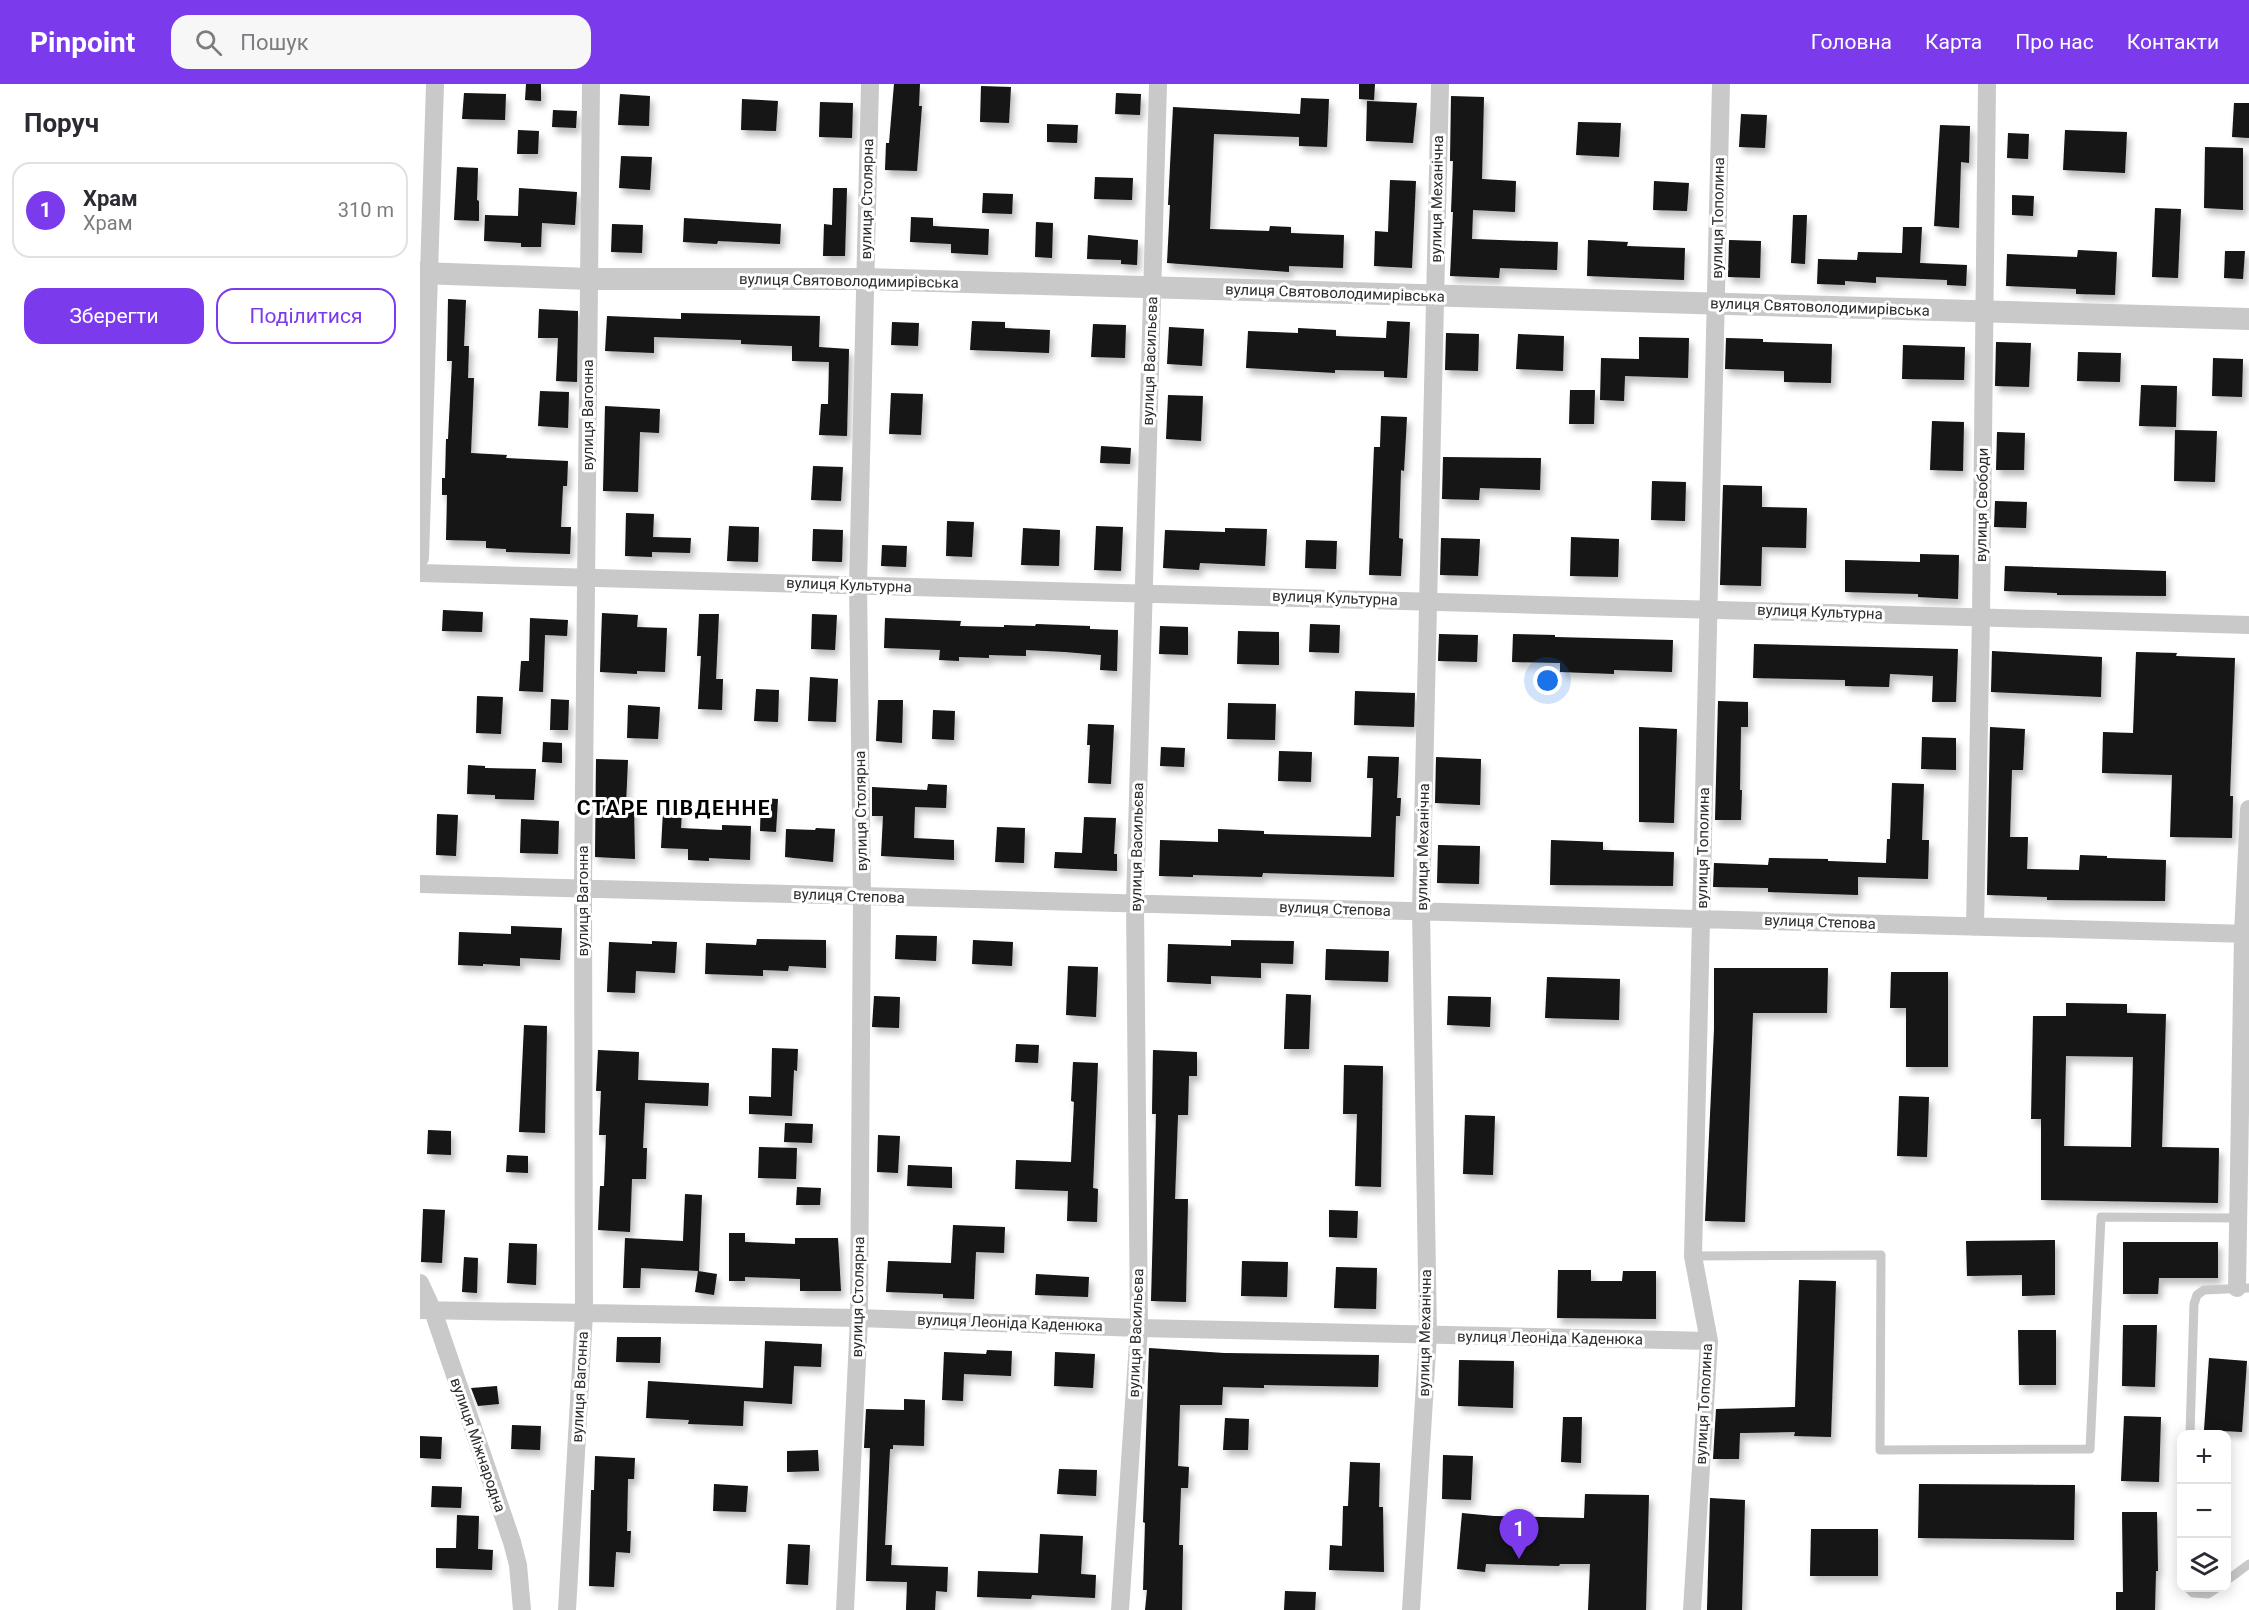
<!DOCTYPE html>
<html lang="uk">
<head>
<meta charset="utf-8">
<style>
	:root { --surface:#fff; --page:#f7f7f7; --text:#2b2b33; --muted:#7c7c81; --line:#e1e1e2; --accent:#7c3aed }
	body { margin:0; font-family:Roboto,sans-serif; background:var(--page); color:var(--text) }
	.controls { position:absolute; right:18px; bottom:18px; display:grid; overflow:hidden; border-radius:12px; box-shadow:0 3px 15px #0003 }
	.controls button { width:54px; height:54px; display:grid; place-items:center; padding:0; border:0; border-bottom:2px solid var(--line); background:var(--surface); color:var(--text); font:30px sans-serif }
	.you { position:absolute; left:1128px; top:597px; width:21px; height:21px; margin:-15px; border:4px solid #fff; border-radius:50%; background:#1a73e8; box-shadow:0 0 0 9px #1a73e833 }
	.badge { display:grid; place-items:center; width:39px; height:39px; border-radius:50%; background:var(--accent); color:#fff; font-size:20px; font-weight:700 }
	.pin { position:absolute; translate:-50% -50px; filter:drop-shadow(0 2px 3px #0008) }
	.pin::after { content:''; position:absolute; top:32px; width:21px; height:18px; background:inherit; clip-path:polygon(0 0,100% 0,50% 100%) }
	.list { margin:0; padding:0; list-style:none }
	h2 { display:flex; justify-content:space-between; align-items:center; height:78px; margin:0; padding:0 24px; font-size:26px }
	h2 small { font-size:20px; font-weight:400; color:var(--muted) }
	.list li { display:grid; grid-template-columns:39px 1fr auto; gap:18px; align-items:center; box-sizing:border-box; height:96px; margin:0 12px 12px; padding:0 12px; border:2px solid var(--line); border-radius:18px }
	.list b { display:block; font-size:22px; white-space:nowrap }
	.list p { margin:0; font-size:20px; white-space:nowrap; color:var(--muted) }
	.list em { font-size:20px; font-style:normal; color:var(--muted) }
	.actions { display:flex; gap:12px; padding:18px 24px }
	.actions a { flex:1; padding:14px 0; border:2px solid var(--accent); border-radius:18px; text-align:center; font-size:21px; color:var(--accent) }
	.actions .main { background:var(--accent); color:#fff }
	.icon { flex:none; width:33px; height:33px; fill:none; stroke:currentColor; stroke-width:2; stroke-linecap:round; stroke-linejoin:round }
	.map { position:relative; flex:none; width:1829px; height:1526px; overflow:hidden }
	header { display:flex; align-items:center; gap:36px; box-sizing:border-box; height:84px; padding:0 30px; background:var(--accent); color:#fff }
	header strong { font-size:28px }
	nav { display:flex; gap:33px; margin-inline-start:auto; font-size:21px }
	.search { width:420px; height:54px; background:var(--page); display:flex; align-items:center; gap:15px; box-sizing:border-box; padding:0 21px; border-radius:18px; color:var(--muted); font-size:22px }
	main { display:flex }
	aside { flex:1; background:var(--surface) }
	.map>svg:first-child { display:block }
	.building { fill:#131313; fill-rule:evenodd; filter:url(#shadow) }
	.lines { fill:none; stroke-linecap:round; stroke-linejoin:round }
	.service { stroke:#c9c9c9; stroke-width:9 }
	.minor { stroke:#c9c9c9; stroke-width:18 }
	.tertiary { stroke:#c9c9c9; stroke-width:22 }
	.labels { text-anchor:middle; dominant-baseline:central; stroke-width:6; stroke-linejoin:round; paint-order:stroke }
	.street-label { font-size:15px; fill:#2c2c2c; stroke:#fff }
	.district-label { font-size:21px; font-weight:bold; letter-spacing:1.5px; fill:#000; stroke:#fff }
</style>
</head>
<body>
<header>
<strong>Pinpoint</strong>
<div class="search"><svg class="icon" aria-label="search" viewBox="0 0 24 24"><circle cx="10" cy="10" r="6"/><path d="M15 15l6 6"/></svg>Пошук</div>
<nav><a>Головна</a><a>Карта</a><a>Про нас</a><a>Контакти</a></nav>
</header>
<main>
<aside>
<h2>Поруч<small></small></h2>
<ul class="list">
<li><span class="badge">1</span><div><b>Храм</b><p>Храм</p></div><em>310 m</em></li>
</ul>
<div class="actions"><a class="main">Зберегти</a><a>Поділитися</a></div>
</aside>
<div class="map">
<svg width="1829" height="1526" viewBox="0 0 1829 1526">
	<defs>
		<filter id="shadow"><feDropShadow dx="3.5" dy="6" stdDeviation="3" flood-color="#0004"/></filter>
	</defs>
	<rect width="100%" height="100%" fill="#fff"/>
	<path class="building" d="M106 0H121V17L105 16Z
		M474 0H500L499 22H502L497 87 465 86 466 59H469Z
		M939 0H955L954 16 939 15Z
		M561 2 591 3 589 39 560 38Z
		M44 9 86 10 85 36 42 35Z
		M696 9 721 10 720 31 695 30Z
		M200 10 230 12 229 42 198 41Z
		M1031 12 1064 13 1062 95 1096 97 1095 128 1053 126 1052 155 1138 158 1137 186 1080 184 1079 194 1030 192 1033 128H1031L1033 77H1030Z
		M881 14 909 15 907 63 879 62V53L794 50 790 145 849 147 850 142 871 143V149L924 151 923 184 869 182V188L747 179 750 121H748L753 23 880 30Z
		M322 15 358 17 356 47 321 46Z
		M947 17 997 19 993 59 946 57Z
		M400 18 433 19 432 54 399 53Z
		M1814 19H1829V54L1812 53Z
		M133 26 157 27 156 44 132 43Z
		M1321 30 1347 31 1345 64 1319 63Z
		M1158 38 1201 39 1199 73 1156 71Z
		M627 40 658 41 657 59 627 58Z
		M1520 41 1550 42 1549 79 1541 78 1539 144 1514 142Z
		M98 46 119 47 118 70H97Z
		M1645 46 1707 48 1705 89 1643 86Z
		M1588 49 1609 50 1608 75 1587 74Z
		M1785 63 1823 64V126L1784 124Z
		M201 72 232 73 230 106 199 104Z
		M37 83 58 84 57 116 59 117V137L34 136Z
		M675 93 713 94 712 116 674 115Z
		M970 96 996 97 992 184 954 182 955 147 968 148Z
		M1234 97 1269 99 1267 127 1233 126Z
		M99 104 157 108 155 141 122 139 121 163H101V159L64 157 65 131 98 132Z
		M413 104H427L425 172H403L404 140 412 141Z
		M563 109 593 110 592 130 562 129Z
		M1592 111 1614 112 1613 132 1592 131Z
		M1735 124 1761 125 1758 194 1732 193Z
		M1373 131H1387L1385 180 1371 179Z
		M491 133 513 134V142L569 145 568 171 531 169V160L490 158Z
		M264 134 361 140 360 160 298 157 297 160 263 158Z
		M616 138 633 139 632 174 615 173Z
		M192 140 223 141 222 169 191 168Z
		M1483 143H1502L1500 179 1547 181 1546 202 1527 201V196L1456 193V199L1425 197V201L1397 200 1398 175 1437 176 1438 168 1482 169Z
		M668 151 718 156 717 181 701 180V176L667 175Z
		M1168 156 1208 158 1207 162 1265 164 1264 196 1167 192Z
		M1309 156 1341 157 1340 194 1308 193Z
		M1658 166 1697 168 1695 211 1656 210V205L1586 202 1587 170 1657 173Z
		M1805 167H1825L1823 195 1804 194Z
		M28 215 46 216 44 262H49L48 294H54L51 369 87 371 86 374 148 377 147 402H143L141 443H151L150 470 86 468V465L66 464V457L26 456 27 411H22V394H25L26 355H28L32 277H27Z
		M119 225 158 227 157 298 136 297 138 254H118Z
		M261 229 400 232 399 263 429 265 427 352 399 351 401 320H408L409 278 372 277V262L321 260V256L234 253V269L185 267 187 232 261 235Z
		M552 237 585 238V244L630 246 629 269 550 266Z
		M967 237 990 238 987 294 964 293V287L915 286V289L826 284 828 247 878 249V244L916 246V252L966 254Z
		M472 238 499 239 498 262 471 261Z
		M673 240 706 241 705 274 671 273Z
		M749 243 784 245 782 282 747 280Z
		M1026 249 1059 250 1058 287 1025 286Z
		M1098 250 1144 252 1143 287 1096 285Z
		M1219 253 1269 254 1268 294 1205 292 1204 317 1180 316 1181 274 1219 275Z
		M1306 254 1343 255V258L1412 260 1411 299 1364 298V287L1305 285Z
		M1576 258 1611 259 1609 303 1575 302Z
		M1483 261 1545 263 1544 296 1482 295Z
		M1658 268 1701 269 1700 298 1657 297Z
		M1793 274 1823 275 1822 313 1792 312Z
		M1721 301 1757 302 1756 343 1719 342Z
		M1150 306H1175L1174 340H1149Z
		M120 307 149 308 148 344 118 342Z
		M471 309 503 310 501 351 469 350Z
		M748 311 783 312 781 357 746 355Z
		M185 322 240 325 239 349 220 348 218 408 183 407Z
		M961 332 987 333 984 387 981 386 979 454 983 455 981 492 949 491 954 363H960Z
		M1512 337 1544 338 1543 387 1510 386Z
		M1755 346 1797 347 1795 398 1754 397Z
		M1577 348 1605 349 1604 386H1576Z
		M681 362 711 364 710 380 680 379Z
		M1023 373 1121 374 1120 406 1060 404 1059 416 1022 415Z
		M393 382 423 383 421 417 391 416Z
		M1232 397 1266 398 1265 437 1231 436Z
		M1303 401 1342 402V423L1387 424 1386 464 1342 463 1341 502 1300 501Z
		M1575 417 1607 418 1606 444 1574 443Z
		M206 429 234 430 233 453 271 454 270 469 232 468V473L205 472Z
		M527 437 554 438 552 473 526 472Z
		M309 442 339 443 338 478 307 477Z
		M676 442 703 443 701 487 674 486Z
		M603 444 640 446 639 482 601 481Z
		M805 444 847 445 845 482 780 479 779 486 743 484 745 446 805 448Z
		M393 445 423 446 422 478 392 477Z
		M1151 453 1199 455 1198 493 1150 492Z
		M1021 454 1060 455 1058 492 1020 491Z
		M886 456 917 457 916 485 885 484Z
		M462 461 487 462 486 483 461 482Z
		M1500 470 1539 471 1538 515 1498 513V510L1425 508V476L1500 478Z
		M1585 482 1746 487V512L1637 511V509L1584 507Z
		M23 526 63 528 62 548 22 547Z
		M182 529 218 531 217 543 247 544 245 588 217 587V590L180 588Z
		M279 530H299L296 595H303L302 626 278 625 281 572H277Z
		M392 530 417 531 415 566 391 565Z
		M110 534 148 536 147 552 125 551 123 608 99 607 101 577H109Z
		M465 534 541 537 540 542 584 543V541L615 542 616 540 670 542V545L698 546 697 587 680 586 681 571 645 568 606 566V572L569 571V574L539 573V577L519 576 520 566 464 564Z
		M890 540 920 541 919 569 889 568Z
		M740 542 768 543V571L739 570Z
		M818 547 859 548V581L817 580Z
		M1019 550 1058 551 1057 578 1018 577Z
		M1093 550 1135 551V553L1253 556 1252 588 1194 586V590L1140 588V579L1092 578Z
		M1334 560 1538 565 1536 618H1512L1513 592 1470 590 1469 603 1425 602V596L1333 594Z
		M1572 567 1682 573 1681 613 1571 608Z
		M1716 568 1757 569 1756 572 1815 574 1810 712H1813L1812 754 1750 753 1752 691 1682 689 1683 648 1713 649Z
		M390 593 418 595 416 638 388 637Z
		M336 605 359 606 358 638 334 637Z
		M935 607 995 609 994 643 934 641Z
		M57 612 83 613 81 650 56 649Z
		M131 615 149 616 148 646H130Z
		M458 616H483L482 659 456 657Z
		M1298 617 1328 618V643H1321L1320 706H1322L1321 736H1295Z
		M808 619 856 620 855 656 807 655Z
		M208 621 240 623 238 655 207 654Z
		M513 626 535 627 534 656 512 655Z
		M668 640 694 641 691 700 668 699 670 661H667Z
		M1219 643 1257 645 1254 739 1219 738Z
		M1570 643 1605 645 1603 686H1592L1590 753H1608L1607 785 1659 786 1660 771 1687 772V774L1746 776 1745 817 1627 816V813L1567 811Z
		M1502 653 1536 654V686L1501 685Z
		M123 658 142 659V679L122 678Z
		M741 663 765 664 764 683 740 682Z
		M859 667 892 668 891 698 858 697Z
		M948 672 979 673 977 714H981L980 732H976L974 793 843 789 842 793 773 791V793L739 792 740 756 798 758V745L844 747V750L951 753 953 694H947Z
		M1016 673 1061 675 1060 721 1015 719Z
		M176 675 208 676 206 720H214L215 775 175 773Z
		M48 681 65 682V684L116 685 114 716 75 715V711L47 710Z
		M1472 699 1504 700 1502 756H1509L1508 795 1438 793V811L1348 808V804L1293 803 1294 779 1348 781 1349 774 1408 775V777L1466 779 1467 755H1470Z
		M508 700 527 701 526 724 495 723 494 754 534 756V776L461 772 463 732H452V703L507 706Z
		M341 714 358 715 356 748 340 747Z
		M243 727 262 728 261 744 302 746V741L331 742 330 776 289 774V777L268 776V765L241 764Z
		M17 730 38 731 36 772 16 771Z
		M664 733 696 734 694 770H697V787L634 784 635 768 662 769Z
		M101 735 139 737 138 770 100 769Z
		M577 743 605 744 604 779 575 778Z
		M396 744 415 745 413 778 365 773 366 745 395 746Z
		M1131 756 1183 758V766L1254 768 1253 802 1130 801Z
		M1018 761 1060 762 1059 800 1017 799Z
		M91 842 142 844 140 876 100 874V882L63 880V882L38 881 39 848 91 850Z
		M476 851 517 852 516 877 475 875Z
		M337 855 406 856V884L369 882 368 887 343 886V892L285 890 286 859 336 861Z
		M553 856 593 858 592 882 552 880Z
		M811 856 874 857 873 880 841 879V894L791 892V900L747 898 748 860 811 862Z
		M232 857 257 858 255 889 216 887 215 909 187 908 189 858 232 860Z
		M906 865 969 867 968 898 905 896Z
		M648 882 678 883 676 933 646 931Z
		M1294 884H1408L1407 929H1333L1325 1138 1285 1137 1294 946Z
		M1471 888H1528V983H1486V924H1470Z
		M1127 893 1200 895 1199 936 1125 934Z
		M866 910 891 911 889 965H864Z
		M454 912 480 913 479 944 452 943Z
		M1028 912 1071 913 1070 943 1027 941Z
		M1646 919 1707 920V929L1746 930 1742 1063 1799 1064 1798 1119 1621 1116V1035H1611L1613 932H1646ZM1646 972 1713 973 1711 1063 1644 1062Z
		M104 941 127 942 125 1049 99 1048Z
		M596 960 619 961 618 979 595 978Z
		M352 964 378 965 377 987 374 986 372 1032 329 1030V1012L351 1013Z
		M178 966 219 968 218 996 289 999 288 1022 225 1019 223 1064H227L226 1095H212L210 1148 178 1146 180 1102H184L186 1051H179L181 1007H176Z
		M733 966 777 968V992H769L768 1031H758L755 1115H768L766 1218 731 1217 736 1030H732Z
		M653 978 678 979 673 1104 678 1105 677 1138 647 1137 648 1107 595 1105 596 1076 651 1078 654 1018 651 1017Z
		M924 981 963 982 961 1103 935 1102 937 1030H923Z
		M1479 1012 1509 1013 1507 1073 1477 1072Z
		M1045 1031 1075 1032 1073 1091 1043 1090Z
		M365 1039 393 1040 392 1059 364 1058Z
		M8 1046 31 1047V1071L7 1070Z
		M458 1051 480 1052 478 1089 457 1088Z
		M339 1063 377 1064 376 1095 338 1094Z
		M87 1071 108 1072V1089L86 1088Z
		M488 1081 532 1083V1104L487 1102Z
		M377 1103 401 1104 400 1121H376Z
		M265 1110 282 1111 279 1187 221 1184 220 1204H203L205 1154 263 1157Z
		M3 1125 25 1126 22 1179 1 1178Z
		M909 1126 938 1127 937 1154 909 1153Z
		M533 1141 585 1143 584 1169 556 1168 554 1215 523 1214V1210L466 1208 468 1177 531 1179Z
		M309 1149H325V1158L375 1160V1154H418L421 1207H380V1195L325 1193V1197H309Z
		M1635 1156V1211L1602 1212V1191L1547 1192 1546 1157Z
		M1703 1158H1798V1194H1739L1738 1210H1703Z
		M89 1159 117 1160 116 1201 87 1199Z
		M44 1173 58 1174 57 1209 42 1208Z
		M822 1177 868 1178 867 1213 821 1212Z
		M916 1183 957 1184 956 1225 914 1224Z
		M1138 1186H1171V1197H1202L1203 1187H1236V1235L1137 1234Z
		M278 1187 297 1190 294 1211 275 1208Z
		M616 1190 669 1193 668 1213 615 1211Z
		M1379 1196 1416 1197 1411 1353 1374 1352 1375 1348 1320 1349 1319 1375H1293L1296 1325 1375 1323Z
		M1703 1241H1737L1735 1303 1702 1302Z
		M1598 1246H1636V1301H1599Z
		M197 1253H241L240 1279 196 1278Z
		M345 1257 402 1260 401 1283 374 1282 372 1320 324 1317 323 1342 268 1340 269 1336 226 1334 228 1297 343 1304Z
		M729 1264 804 1269 959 1271 958 1303 844 1301V1304L803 1303 802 1321H760L758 1382 769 1383 768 1404H761L759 1461H763L762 1526H725L727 1506H723L725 1439 723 1438Z
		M567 1266 592 1267 591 1292 544 1290 543 1317 522 1316 524 1268 566 1270Z
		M635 1268 675 1270 673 1304 634 1302Z
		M1789 1274 1827 1277 1822 1348 1784 1346Z
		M1039 1276 1094 1277 1093 1324 1038 1322Z
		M77 1302 79 1320 58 1322 51 1304Z
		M484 1315 505 1316 504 1362 473 1361V1365H470L465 1461H472L471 1481 528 1483 527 1508 516 1507 515 1526H486L487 1498 446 1497 450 1364H444L446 1325 484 1326Z
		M1704 1332 1741 1333 1739 1398 1701 1397Z
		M1143 1333H1162L1161 1379 1141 1378Z
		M805 1334 829 1335 828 1366H803Z
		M92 1341 121 1342 120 1366 91 1365Z
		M0 1352 22 1353 21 1375 0 1374Z
		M398 1366 399 1387 367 1388V1367Z
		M1023 1371 1053 1372 1051 1416 1022 1415Z
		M175 1372 215 1374 214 1395H208L207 1447H211L210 1469 196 1468 194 1503 169 1502 171 1406H174Z
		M930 1378 960 1379 959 1423H963L964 1488 909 1486 910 1461 922 1462 923 1422H928Z
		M639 1385 677 1386 676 1412 637 1410Z
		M294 1400 328 1402 326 1428 293 1427Z
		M1499 1400 1655 1401 1654 1456 1498 1454Z
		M12 1402 42 1403 41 1424 11 1423Z
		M1165 1410 1229 1411 1226 1526H1168L1170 1480H1140L1139 1482 1066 1480 1065 1488 1037 1485 1042 1429 1074 1432 1164 1434Z
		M1290 1414 1325 1416 1322 1526H1287Z
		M1702 1428H1737L1738 1487H1736L1735 1526H1696V1508H1703Z
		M37 1431 59 1432 58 1465 73 1466 72 1486 16 1484V1464H36Z
		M1391 1445H1458V1492H1390Z
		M620 1450 663 1452 661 1490 676 1491 675 1514 612 1511 611 1515 557 1513 558 1487 618 1489Z
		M368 1460 390 1461 388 1501 366 1500Z
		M865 1507 896 1508 895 1526H864Z"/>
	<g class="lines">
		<path class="service" d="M1273 1172 1461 1171 1460 1366 1670 1365 1681 1133 1817 1134
			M1770 1350 1774 1220 1777 1211 1784 1206 1829 1204
			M1806 1497 1829 1480
			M1768 1504 1773 1509 1788 1510 1797 1504"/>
		<path class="minor" d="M0 474 15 0
			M0 489 1829 541
			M0 800 1829 850
			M1555 843 1561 532 1567 0
			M0 1199 13 1227 92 1458 98 1481 102 1526
			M1817 1204 1823 850 1829 725
			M0 1226 439 1234 719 1244 1289 1257
			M147 1526 164 1230 163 804 171 0
			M425 1526 439 1234 442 812 438 501 450 0
			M700 1526 719 1244 715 819 738 0
			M991 1526 1008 1251 1001 827 1020 0
			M1272 1526 1289 1257 1273 1172 1301 0"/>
		<path class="tertiary" d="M0 189 170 195H445L1829 235"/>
	</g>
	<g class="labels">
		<g class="street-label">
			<text transform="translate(447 115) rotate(-89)">вулиця Столярна</text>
			<text transform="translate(1017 115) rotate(-89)">вулиця Механічна</text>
			<text transform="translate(1298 134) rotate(-89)">вулиця Тополина</text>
			<text transform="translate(429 197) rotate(1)">вулиця Святоволодимирівська</text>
			<text transform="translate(915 209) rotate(2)">вулиця Святоволодимирівська</text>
			<text transform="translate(1400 223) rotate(2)">вулиця Святоволодимирівська</text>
			<text transform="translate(730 277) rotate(-88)">вулиця Васильєва</text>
			<text transform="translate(168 331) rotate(-90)">вулиця Вагонна</text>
			<text transform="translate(1562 421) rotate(-89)">вулиця Свободи</text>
			<text transform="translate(429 501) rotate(2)">вулиця Культурна</text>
			<text transform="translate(915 514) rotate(2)">вулиця Культурна</text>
			<text transform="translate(1400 528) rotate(2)">вулиця Культурна</text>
			<text transform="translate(441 727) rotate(-91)">вулиця Столярна</text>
			<text transform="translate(717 763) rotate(-89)">вулиця Васильєва</text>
			<text transform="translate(1003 763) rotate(-89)">вулиця Механічна</text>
			<text transform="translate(1283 764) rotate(-89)">вулиця Тополина</text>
			<text transform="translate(429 812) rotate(2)">вулиця Степова</text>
			<text transform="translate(163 817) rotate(-90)">вулиця Вагонна</text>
			<text transform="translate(915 825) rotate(2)">вулиця Степова</text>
			<text transform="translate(1400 838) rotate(2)">вулиця Степова</text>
			<text transform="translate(438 1213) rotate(-89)">вулиця Столярна</text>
			<text transform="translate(590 1239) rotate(2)">вулиця Леоніда Каденюка</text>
			<text transform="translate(716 1249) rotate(-88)">вулиця Васильєва</text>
			<text transform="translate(1005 1249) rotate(-89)">вулиця Механічна</text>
			<text transform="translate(1130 1254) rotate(1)">вулиця Леоніда Каденюка</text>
			<text transform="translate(160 1303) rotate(-87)">вулиця Вагонна</text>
			<text transform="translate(1284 1320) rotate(-87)">вулиця Тополина</text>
			<text transform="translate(58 1361) rotate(71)">вулиця Міжнародна</text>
		</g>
		<g class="district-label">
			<text x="254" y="724">СТАРЕ ПІВДЕННЕ</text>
		</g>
	</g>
</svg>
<div class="controls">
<button>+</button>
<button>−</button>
<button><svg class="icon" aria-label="layers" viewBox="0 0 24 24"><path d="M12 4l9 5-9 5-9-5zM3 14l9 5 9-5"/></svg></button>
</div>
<div class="you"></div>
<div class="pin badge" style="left:1099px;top:1475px">1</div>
</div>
</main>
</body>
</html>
